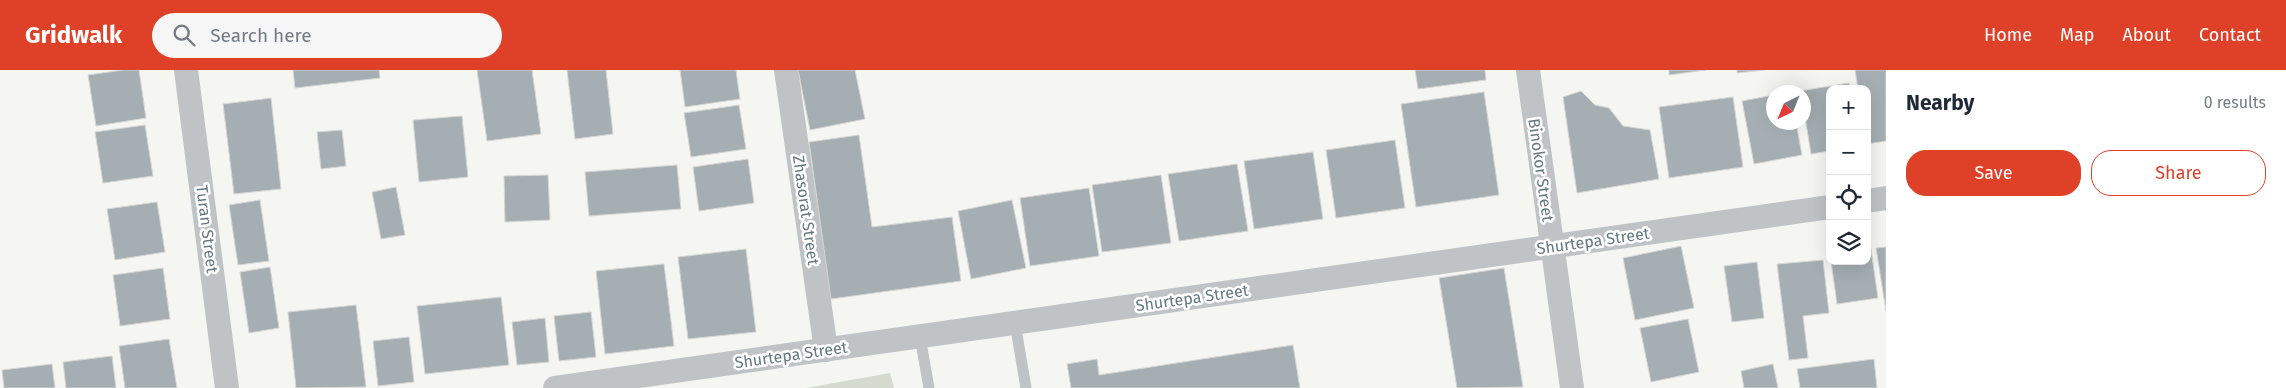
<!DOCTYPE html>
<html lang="en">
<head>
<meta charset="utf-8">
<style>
	:root { --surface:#fff; --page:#f6f6f7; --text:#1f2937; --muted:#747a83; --line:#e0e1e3; --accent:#df4028 }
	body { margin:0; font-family:"Fira Sans",sans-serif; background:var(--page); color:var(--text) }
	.controls { position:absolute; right:15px; top:15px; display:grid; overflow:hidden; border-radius:10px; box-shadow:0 5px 20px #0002 }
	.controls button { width:45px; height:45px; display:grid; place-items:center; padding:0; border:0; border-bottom:1px solid var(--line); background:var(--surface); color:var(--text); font:25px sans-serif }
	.compass { position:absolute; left:1766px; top:15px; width:45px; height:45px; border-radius:50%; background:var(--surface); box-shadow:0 5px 20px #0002; rotate:223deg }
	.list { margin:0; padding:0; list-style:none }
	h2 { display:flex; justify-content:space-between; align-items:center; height:65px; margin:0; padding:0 20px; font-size:21px }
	h2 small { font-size:16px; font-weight:400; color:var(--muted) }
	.actions { display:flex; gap:10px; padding:15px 20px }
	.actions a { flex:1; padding:11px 0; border:1px solid var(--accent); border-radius:20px; text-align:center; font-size:18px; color:var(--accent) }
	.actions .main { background:var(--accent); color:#fff }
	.icon { flex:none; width:28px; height:28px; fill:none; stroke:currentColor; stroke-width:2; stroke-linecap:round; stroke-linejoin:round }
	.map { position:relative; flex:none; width:1886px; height:318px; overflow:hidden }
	header { display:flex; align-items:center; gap:30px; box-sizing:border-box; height:70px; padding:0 25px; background:var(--accent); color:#fff }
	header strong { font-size:24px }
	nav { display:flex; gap:28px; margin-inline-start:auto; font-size:18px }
	.search { width:350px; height:45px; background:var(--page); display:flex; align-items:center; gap:12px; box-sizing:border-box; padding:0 18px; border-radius:28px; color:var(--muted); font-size:19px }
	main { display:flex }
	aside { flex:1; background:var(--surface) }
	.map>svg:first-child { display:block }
	.green { fill:#d5dad1 }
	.building { fill:#a5afb3; stroke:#d7d6d4 }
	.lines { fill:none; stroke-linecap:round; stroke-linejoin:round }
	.service { stroke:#bfc3c6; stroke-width:11 }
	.minor { stroke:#bfc3c6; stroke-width:24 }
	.labels { text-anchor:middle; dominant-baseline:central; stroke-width:5; stroke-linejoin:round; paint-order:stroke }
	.street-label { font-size:16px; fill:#657882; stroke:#fff }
</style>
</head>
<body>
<header>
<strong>Gridwalk</strong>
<div class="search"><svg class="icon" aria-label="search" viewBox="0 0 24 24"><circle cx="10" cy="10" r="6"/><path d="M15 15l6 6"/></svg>Search here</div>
<nav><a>Home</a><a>Map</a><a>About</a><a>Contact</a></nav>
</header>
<main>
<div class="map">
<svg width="1886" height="318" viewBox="0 0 1886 318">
	<rect width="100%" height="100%" fill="#f5f5f2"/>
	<path class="green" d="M890 303 894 318H806Z"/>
	<path class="building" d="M123 0H139L146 48 96 56 88 5Z
		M293 0H379L380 8 295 18Z
		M477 0H532L541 64 487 71Z
		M567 0H606L613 64 575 69Z
		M680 0H736L740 29 685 37Z
		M798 0H855L865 49 810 60Z
		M1415 0H1485L1486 10 1418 19Z
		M1669 0H1706L1669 5Z
		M1737 0H1765L1737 3Z
		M1855 0H1886V71L1867 74V19H1858Z
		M1849 13 1850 19H1830V81L1811 84 1804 41V22L1800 21Z
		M1581 21 1595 35 1609 38 1623 56 1650 60 1659 109 1577 123 1563 27Z
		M1484 22 1499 125 1416 137 1401 34Z
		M1774 25V52H1796L1802 85 1754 94 1742 31Z
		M1733 27 1743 97 1669 108 1659 37Z
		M271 28 281 119 234 124 223 34Z
		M739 35 746 79 691 87 684 43Z
		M462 46 468 107 419 112 413 50Z
		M145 55 153 106 103 113 95 62Z
		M342 60 346 96 321 99 317 62Z
		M859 65 872 157 952 147 961 211 831 229 809 72Z
		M1395 70 1405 138 1336 148 1326 80Z
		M1313 82 1323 149 1254 159 1244 91Z
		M748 89 754 133 699 141 693 97Z
		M1237 94 1248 161 1179 171 1168 104Z
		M677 95 681 139 589 146 585 102Z
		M548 105 550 150 505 152 504 106Z
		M1161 105 1171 173 1102 182 1092 115Z
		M396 117 405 165 381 169 372 122Z
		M1089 118 1099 186 1030 196 1020 128Z
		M260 130 269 191 238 195 229 135Z
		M1012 130 1026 198 971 209 958 141Z
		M157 132 165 182 115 190 107 139Z
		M1681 176 1694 238 1635 250 1623 188Z
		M1886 177V241L1876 178Z
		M746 179 756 262 688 269 678 187Z
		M1871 179 1878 228 1837 234 1831 191H1867V180Z
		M1823 190 1829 243 1803 246 1808 288 1789 290 1777 194Z
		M1757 192 1764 248 1732 252 1724 196Z
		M664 194 674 276 605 284 596 201Z
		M270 197 279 258 249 263 240 202Z
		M163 198 170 249 120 256 113 205Z
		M1504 198 1523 317 1457 318 1439 208Z
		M501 227 509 295 425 304 417 236Z
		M356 235 366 317 296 318 288 242Z
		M591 242 596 287 559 291 554 246Z
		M545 248 549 292 517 295 512 252Z
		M1688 249 1699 302 1651 312 1640 258Z
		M409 267 414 312 378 316 373 271Z
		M169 269 177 318H125L119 276Z
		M1293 275 1300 318H1071L1067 294 1097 289 1099 305Z
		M112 286 116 318H66L63 292Z
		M1874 289 1877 318H1800L1797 299Z
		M52 294 55 318H4L2 300Z
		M1773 294 1778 318H1744L1741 301Z"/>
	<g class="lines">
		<path class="service" d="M1015 253 1026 318
			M920 267 929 318"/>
		<path class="minor" d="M186 0 227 318
			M786 0 826 280
			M1528 0 1572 318
			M1867 131 1886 128
			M555 318 1830 137"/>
	</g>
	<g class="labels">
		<g class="street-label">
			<text transform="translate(1541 100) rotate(82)">Binokor Street</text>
			<text transform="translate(806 140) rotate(82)">Zhasorat Street</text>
			<text transform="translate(207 159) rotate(83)">Turan Street</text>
			<text transform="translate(1593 171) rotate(-8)">Shurtepa Street</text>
			<text transform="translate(1192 228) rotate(-8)">Shurtepa Street</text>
			<text transform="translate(791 285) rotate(-8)">Shurtepa Street</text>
		</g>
	</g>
</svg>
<div class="controls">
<button>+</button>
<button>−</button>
<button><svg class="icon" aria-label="locate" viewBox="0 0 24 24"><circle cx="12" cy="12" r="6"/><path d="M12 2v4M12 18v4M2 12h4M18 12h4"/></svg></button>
<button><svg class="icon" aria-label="layers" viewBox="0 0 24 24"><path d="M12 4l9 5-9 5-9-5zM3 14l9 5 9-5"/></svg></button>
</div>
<svg class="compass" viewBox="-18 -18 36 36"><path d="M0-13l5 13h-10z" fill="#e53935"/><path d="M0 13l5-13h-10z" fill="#747a83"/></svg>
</div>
<aside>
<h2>Nearby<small>0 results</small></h2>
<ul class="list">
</ul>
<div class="actions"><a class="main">Save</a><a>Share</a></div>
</aside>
</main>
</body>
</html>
